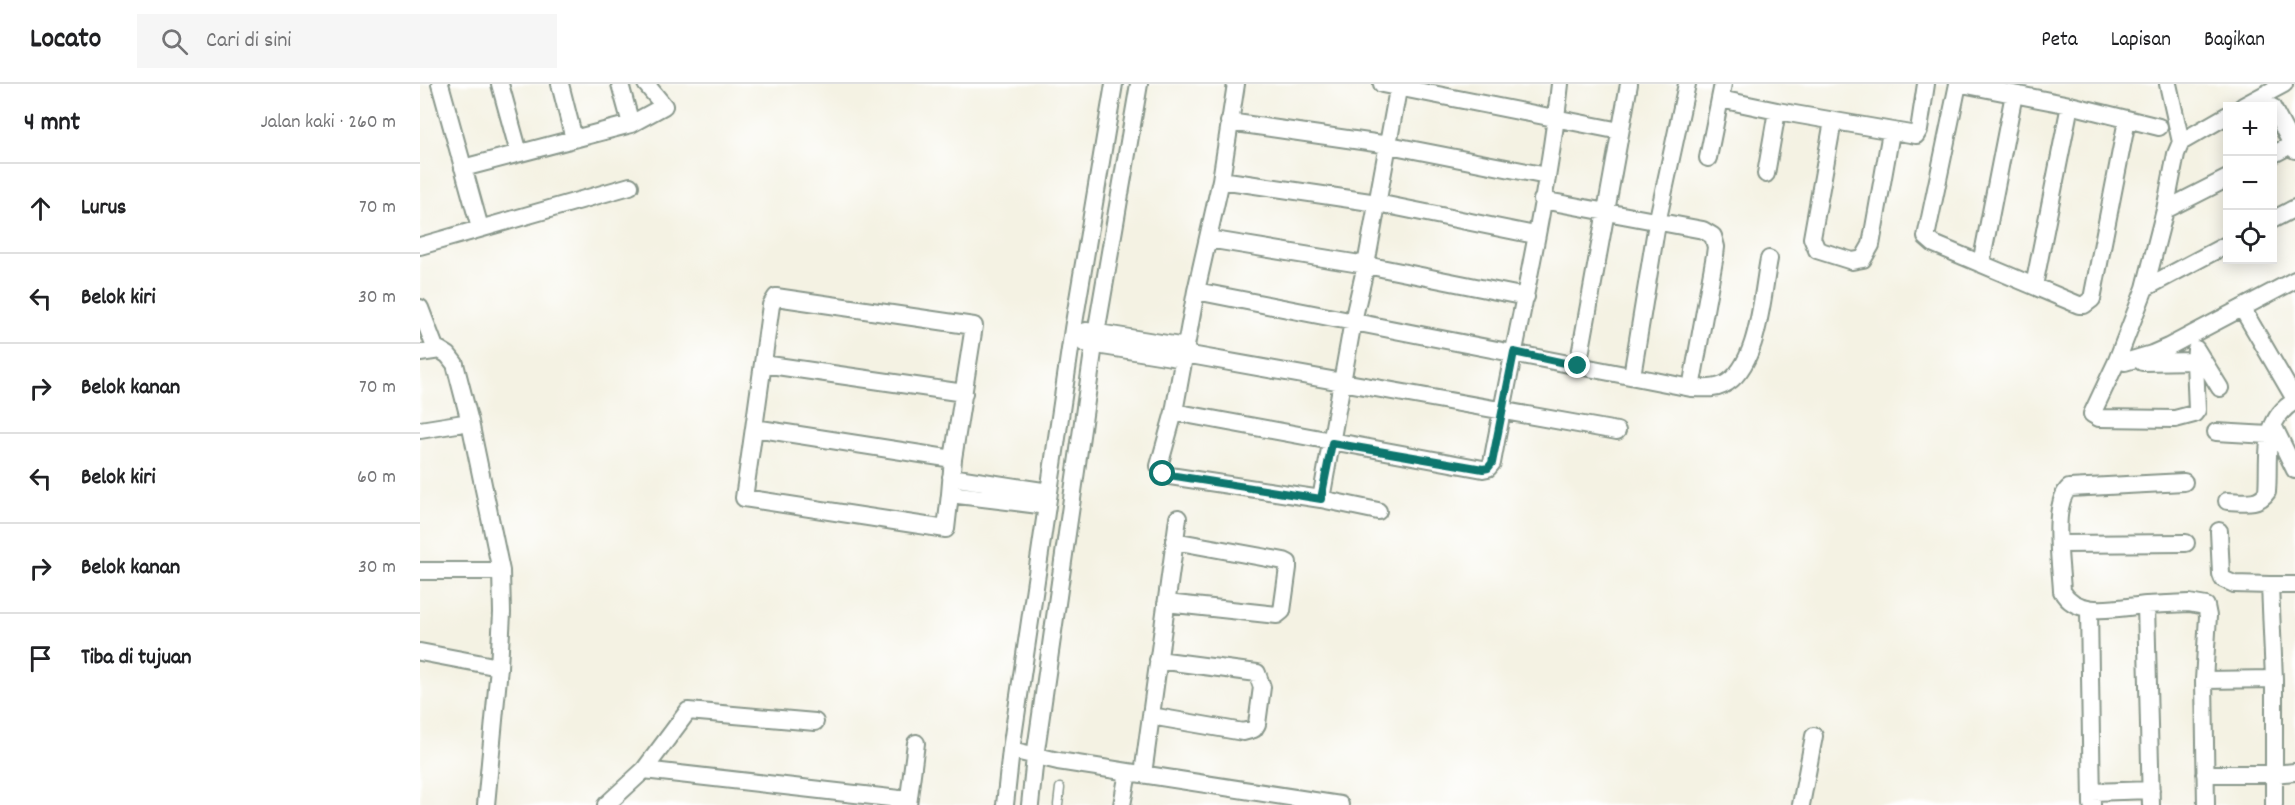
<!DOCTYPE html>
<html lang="id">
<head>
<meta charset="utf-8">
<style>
	:root { --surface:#fff; --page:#f6f6f6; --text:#202124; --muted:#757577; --line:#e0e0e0 }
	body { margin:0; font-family:Dekko,sans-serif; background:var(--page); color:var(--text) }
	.controls { position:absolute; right:18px; top:18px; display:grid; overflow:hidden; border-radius:0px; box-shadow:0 3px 15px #0003 }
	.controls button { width:54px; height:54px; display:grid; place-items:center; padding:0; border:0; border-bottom:2px solid var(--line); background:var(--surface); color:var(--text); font:30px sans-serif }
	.stop { position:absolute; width:18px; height:18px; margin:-14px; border:4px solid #0f766e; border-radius:50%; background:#fff }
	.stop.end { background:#0f766e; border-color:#fff; box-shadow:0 2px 6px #0008 }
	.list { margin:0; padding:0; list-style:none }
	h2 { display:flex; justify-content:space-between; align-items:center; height:78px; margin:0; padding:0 24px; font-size:26px }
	h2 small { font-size:20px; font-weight:400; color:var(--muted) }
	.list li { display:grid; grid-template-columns:39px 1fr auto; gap:18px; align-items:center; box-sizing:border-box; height:90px; padding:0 24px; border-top:2px solid var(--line) }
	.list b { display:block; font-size:22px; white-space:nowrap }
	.list em { font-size:20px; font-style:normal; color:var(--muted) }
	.icon { flex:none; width:33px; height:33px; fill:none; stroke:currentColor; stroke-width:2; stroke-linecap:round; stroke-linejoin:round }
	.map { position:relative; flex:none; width:1875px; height:721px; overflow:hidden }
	header { display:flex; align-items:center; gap:36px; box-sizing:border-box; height:84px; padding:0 30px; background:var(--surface); border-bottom:2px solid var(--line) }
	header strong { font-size:28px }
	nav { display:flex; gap:33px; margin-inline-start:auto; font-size:21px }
	.search { width:420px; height:54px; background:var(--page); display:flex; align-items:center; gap:15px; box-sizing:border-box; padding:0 21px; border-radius:0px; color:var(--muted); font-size:22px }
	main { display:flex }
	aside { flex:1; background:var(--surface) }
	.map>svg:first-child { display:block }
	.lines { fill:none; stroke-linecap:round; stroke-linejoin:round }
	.service-casing { stroke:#8a988c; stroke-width:11 }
	.minor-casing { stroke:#8a988c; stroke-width:20 }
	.service { stroke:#fff; stroke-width:8 }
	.minor { stroke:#fff; stroke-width:16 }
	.route { stroke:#0f766e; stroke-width:8 }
</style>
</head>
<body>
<header>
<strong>Locato</strong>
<div class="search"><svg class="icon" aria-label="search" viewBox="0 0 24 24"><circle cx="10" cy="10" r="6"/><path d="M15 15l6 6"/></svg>Cari di sini</div>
<nav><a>Peta</a><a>Lapisan</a><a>Bagikan</a></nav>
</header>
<main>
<aside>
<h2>4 mnt<small>Jalan kaki · 260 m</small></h2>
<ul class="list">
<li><svg class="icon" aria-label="ahead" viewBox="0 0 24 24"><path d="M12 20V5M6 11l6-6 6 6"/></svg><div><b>Lurus</b></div><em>70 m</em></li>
<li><svg class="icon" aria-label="left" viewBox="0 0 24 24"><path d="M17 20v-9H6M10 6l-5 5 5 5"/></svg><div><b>Belok kiri</b></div><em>30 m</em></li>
<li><svg class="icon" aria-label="right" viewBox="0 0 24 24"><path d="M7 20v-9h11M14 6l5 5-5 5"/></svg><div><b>Belok kanan</b></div><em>70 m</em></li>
<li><svg class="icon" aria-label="left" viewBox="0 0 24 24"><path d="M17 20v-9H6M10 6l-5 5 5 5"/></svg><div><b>Belok kiri</b></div><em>60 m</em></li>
<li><svg class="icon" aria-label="right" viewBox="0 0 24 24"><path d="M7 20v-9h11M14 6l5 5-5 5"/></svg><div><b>Belok kanan</b></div><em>30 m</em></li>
<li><svg class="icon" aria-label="arrive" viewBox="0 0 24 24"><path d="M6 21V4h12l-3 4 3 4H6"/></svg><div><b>Tiba di tujuan</b></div></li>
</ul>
</aside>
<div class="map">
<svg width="1875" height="721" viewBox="0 0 1875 721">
	<rect width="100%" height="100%" fill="#fff"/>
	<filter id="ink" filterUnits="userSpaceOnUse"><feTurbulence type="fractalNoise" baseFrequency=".0167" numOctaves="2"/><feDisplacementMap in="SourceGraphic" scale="12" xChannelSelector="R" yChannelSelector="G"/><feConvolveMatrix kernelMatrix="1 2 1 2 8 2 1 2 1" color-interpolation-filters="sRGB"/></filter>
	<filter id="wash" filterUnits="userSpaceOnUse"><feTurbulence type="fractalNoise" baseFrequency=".008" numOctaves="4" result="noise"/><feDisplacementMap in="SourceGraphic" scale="24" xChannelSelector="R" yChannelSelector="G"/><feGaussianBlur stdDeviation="1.35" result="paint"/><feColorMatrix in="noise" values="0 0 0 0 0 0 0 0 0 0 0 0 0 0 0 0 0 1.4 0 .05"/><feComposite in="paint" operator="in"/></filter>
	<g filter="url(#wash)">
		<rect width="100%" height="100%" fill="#f4f2e3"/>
	</g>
	<g filter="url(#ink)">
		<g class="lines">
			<g class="service-casing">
				<path id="service" d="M638 721 640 704"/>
			</g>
			<g class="minor-casing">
				<path id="minor" d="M20 0 60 144
					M80 0 99 69
					M140 0 154 55
					M200 0 211 40
					M816 0 801 96 776 207 754 328 739 382 743 390 750 392 901 415 958 427
					M962 0 1200 47
					M1538 0 1506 153 1514 160 1659 221H1664L1672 215 1707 36
					M1542 0 1650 21 1739 43
					M1748 0 1761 58
					M1300 15 1357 27 1496 51 1499 46 1506 0
					M1823 22 1864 0
					M1852 23 1875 66
					M1413 37 1392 154 1397 166 1432 177 1443 175 1451 161 1471 48
					M809 38 969 61 1127 92
					M1852 71 1875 59
					M1288 74 1303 0
					M43 84 211 40 244 22 226 0
					M1346 90 1357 27
					M801 96 957 119 1115 151
					M1122 116 1283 146 1293 152 1296 163 1295 171 1271 304
					M1745 126 1808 94
					M1852 136 1875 124
					M788 155 946 181 1106 213
					M0 162 210 102
					M1561 180 1594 10
					M1614 202 1650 21
					M1725 204 1808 160
					M776 207 1271 304C1282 304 1293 306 1303 301 1339 284 1342 210 1349 175
					M0 224 16 266
					M1822 224 1872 310
					M666 247 766 263
					M664 259 764 275
					M1776 265 1800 304
					M1776 266 1775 277 1777 326 1774 330 1755 335 1679 334 1672 330 1696 279 1725 204 1745 126 1756 70 1761 58 1808 31
					M0 269 20 266 28 271 35 280 50 338 81 487 82 529 79 583 66 721
					M765 270 1197 347
					M1705 278 1732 270 1748 263 1875 196
					M1722 278 1775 277
					M343 280 544 309
					M1158 282 1209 0
					M1212 292 1237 139 1267 0
					M754 328 1063 385 1068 384 1072 379C1095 253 1126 128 1140 0
					M1853 341 1875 386
					M334 344 324 414 526 445 530 410
					M0 346 50 338
					M1796 348 1849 351
					M533 375 334 344 351 221 356 213 554 242 533 375 530 410 627 422
					M531 393 629 408
					M901 415 933 237 946 181 979 0
					M1807 417C1821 417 1838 422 1847 408 1850 374 1840 337 1875 317
					M1799 447 1801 490 1803 495 1814 500 1850 501
					M1640 460 1766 459
					M0 487H81
					M746 519 857 531 862 527 868 484V479L864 477 754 457
					M1726 521 1769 519 1786 522 1788 532 1784 596 1786 721
					M1669 525 1672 721
					M0 568 79 583
					M1784 596 1854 595
					M731 632 823 648 834 645 837 640 842 603 837 589 738 576
					M591 666 638 677 920 721
					M224 686 488 716
					M723 690 758 434
					M1785 690H1853L1875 688
					M1672 708 1731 706
					M186 721 224 686 268 627 395 638
					M488 721 496 659
					M585 721 591 666 653 245 694 0
					M610 721 615 673 674 261 719 0
					M702 721 708 688
					M1381 721 1394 652
					M1731 721 1726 521C1699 523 1657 535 1642 507 1641 483 1631 420 1649 404L1764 398
					M1854 721V595L1850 501H1875"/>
			</g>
			<use href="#service" class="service"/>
			<use href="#minor" class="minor"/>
		</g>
	</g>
	<g class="lines" filter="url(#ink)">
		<path class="route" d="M743 390 901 415 912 359 1063 385 1068 384 1072 379 1094 268 1158 282"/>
	</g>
</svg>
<div class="controls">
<button>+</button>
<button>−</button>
<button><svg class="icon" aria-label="locate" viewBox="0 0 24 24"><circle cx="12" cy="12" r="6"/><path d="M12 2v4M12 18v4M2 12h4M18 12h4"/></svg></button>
</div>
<div class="stop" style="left:743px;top:390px"></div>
<div class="stop end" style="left:1158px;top:282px"></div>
</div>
</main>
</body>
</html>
